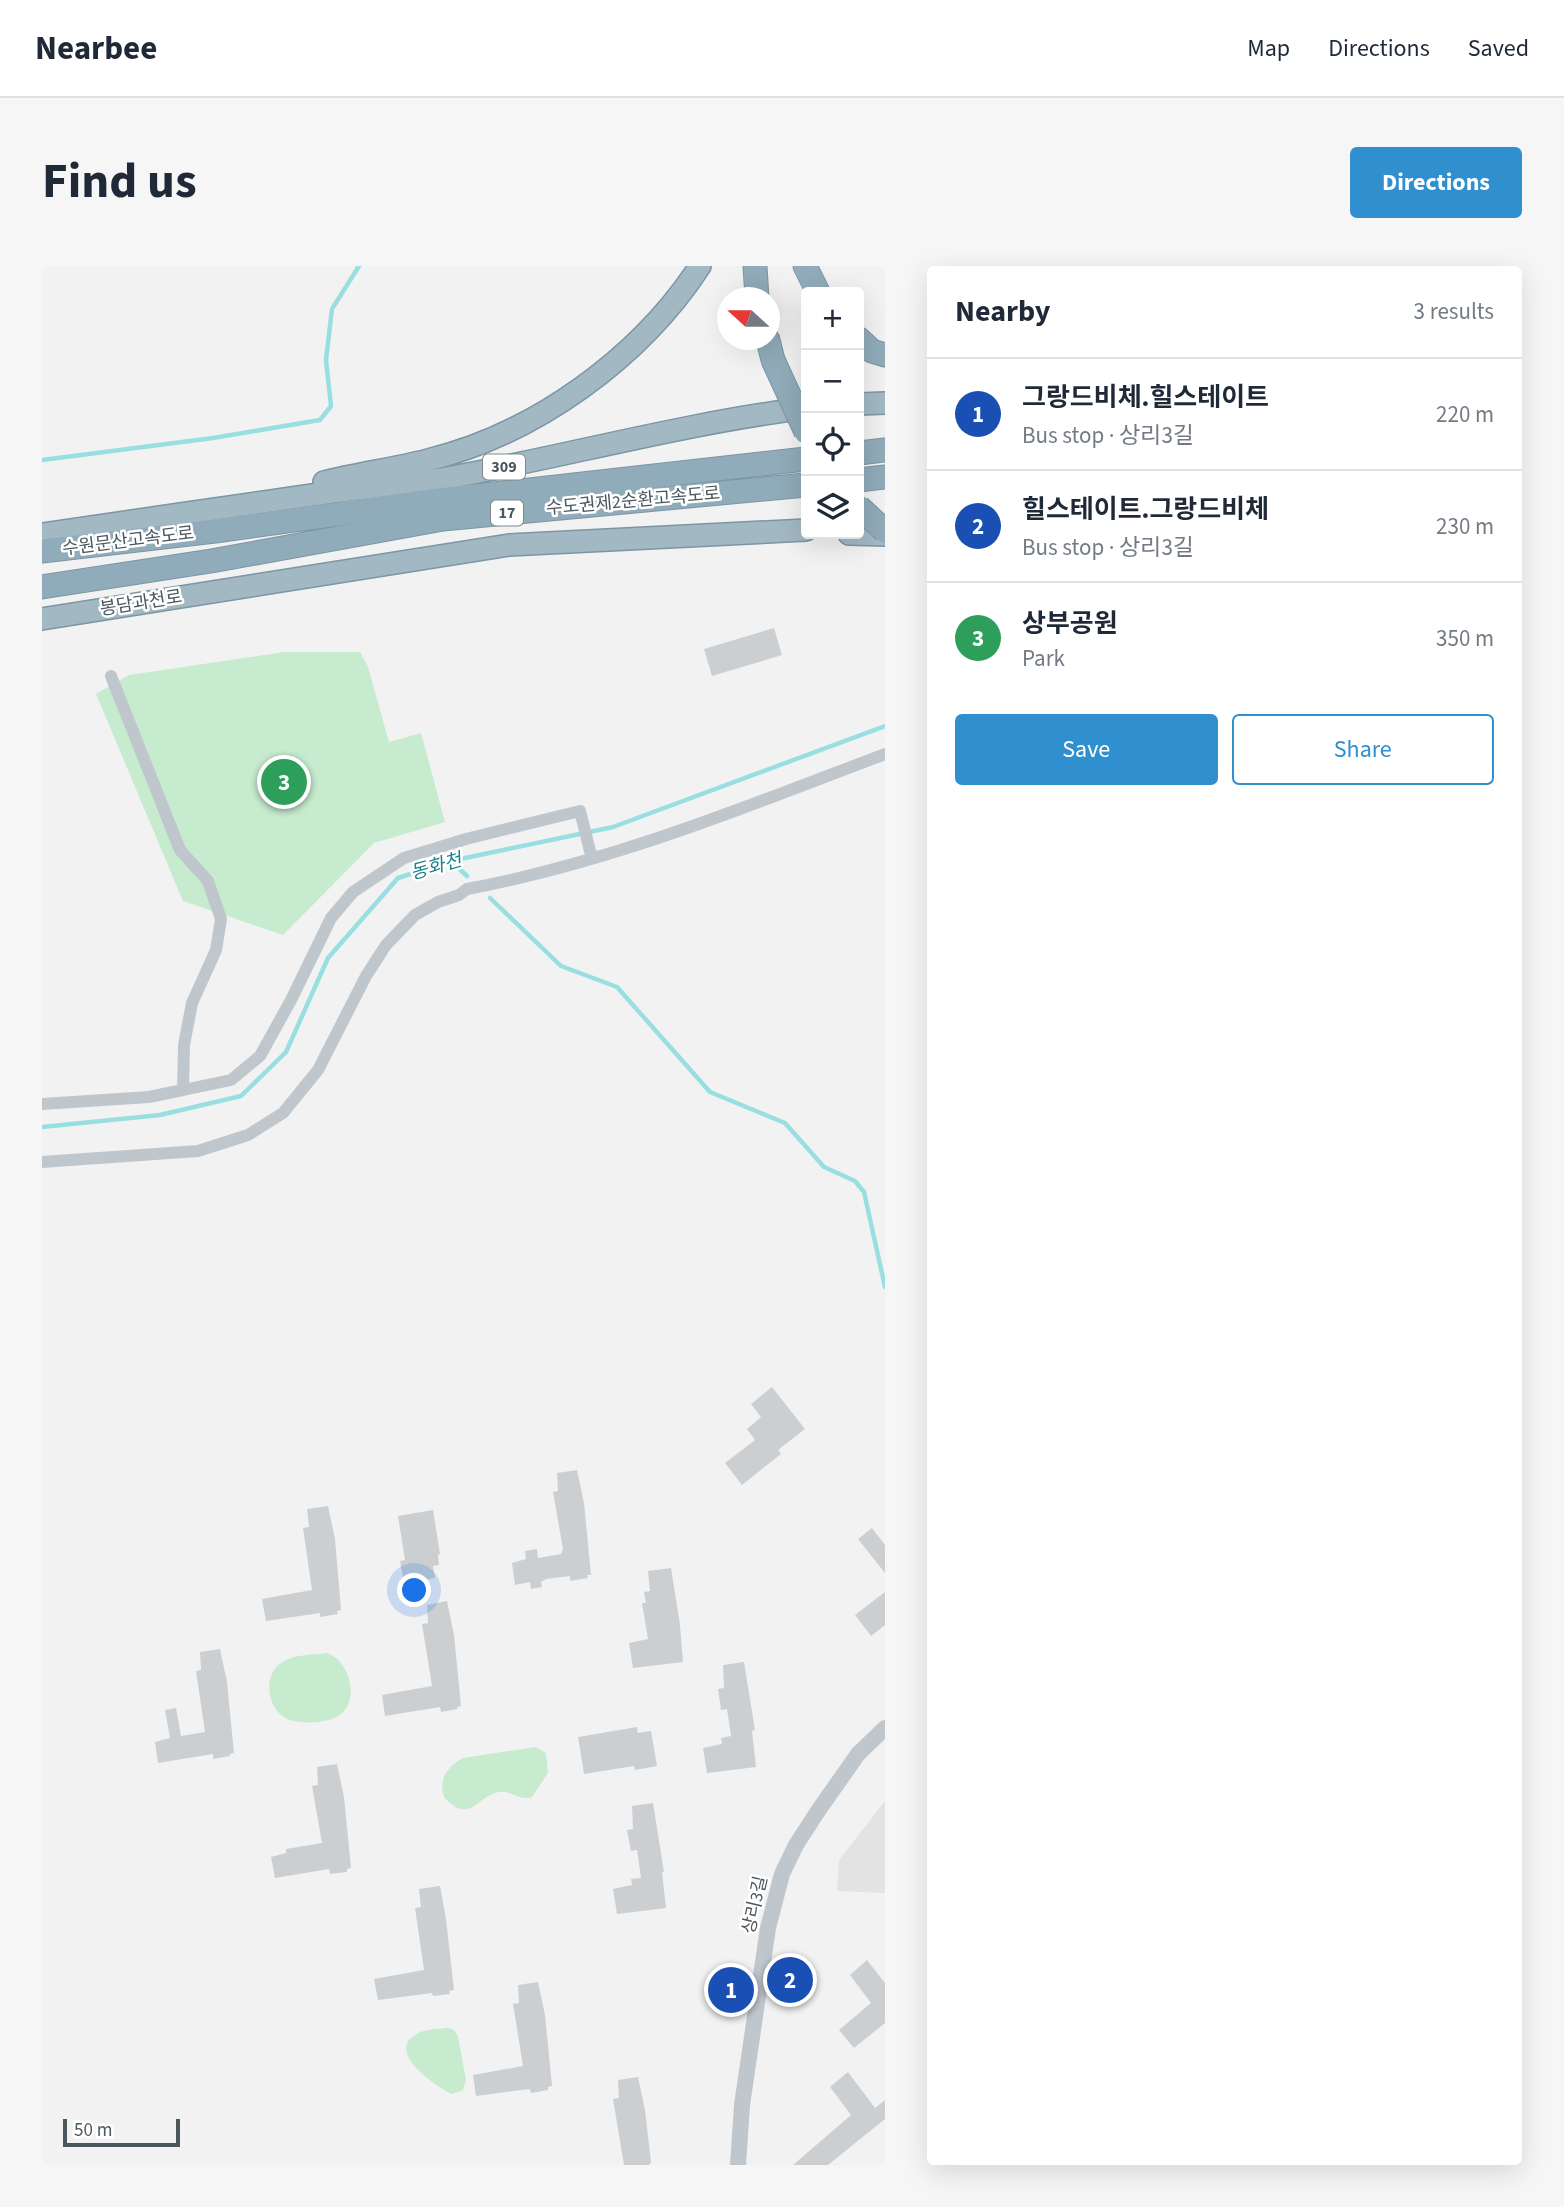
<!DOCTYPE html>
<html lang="en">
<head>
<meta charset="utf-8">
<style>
	:root { --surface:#fff; --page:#f6f6f7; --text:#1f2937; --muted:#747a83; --line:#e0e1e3; --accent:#308fcf }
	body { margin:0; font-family:"Source Sans 3","Noto Sans KR",sans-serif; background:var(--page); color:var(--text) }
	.controls { position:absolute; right:21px; top:21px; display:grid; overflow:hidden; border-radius:7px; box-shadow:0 7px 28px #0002 }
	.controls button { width:63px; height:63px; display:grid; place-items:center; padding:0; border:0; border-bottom:2px solid var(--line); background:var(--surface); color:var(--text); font:35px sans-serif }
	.compass { position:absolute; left:675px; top:21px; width:63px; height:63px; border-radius:50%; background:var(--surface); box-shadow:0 7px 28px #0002; rotate:291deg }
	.scale { position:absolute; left:21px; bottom:18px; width:117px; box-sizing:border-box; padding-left:7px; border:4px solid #4b575d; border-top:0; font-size:19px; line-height:24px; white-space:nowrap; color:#4b575d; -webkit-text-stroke:5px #fff; paint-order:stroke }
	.you { position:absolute; left:373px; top:1325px; width:24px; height:24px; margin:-18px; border:5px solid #fff; border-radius:50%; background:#1a73e8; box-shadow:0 0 0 10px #1a73e833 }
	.badge { display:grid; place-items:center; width:46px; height:46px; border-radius:50%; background:var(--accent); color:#fff; font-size:23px; font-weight:700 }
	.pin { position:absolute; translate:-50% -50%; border:4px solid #fff; box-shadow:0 2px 7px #0006 }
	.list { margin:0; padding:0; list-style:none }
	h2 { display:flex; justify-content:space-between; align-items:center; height:91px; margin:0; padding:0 28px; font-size:30px }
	h2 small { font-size:23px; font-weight:400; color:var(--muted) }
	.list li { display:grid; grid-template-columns:46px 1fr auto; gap:21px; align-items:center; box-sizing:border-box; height:112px; padding:0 28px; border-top:2px solid var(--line) }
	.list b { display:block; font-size:26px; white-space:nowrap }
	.list p { margin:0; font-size:23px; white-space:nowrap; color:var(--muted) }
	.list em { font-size:23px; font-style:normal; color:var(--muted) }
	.actions { display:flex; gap:14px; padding:21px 28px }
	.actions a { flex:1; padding:16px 0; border:2px solid var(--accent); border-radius:7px; text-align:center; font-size:24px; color:var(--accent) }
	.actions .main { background:var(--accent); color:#fff }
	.icon { flex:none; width:38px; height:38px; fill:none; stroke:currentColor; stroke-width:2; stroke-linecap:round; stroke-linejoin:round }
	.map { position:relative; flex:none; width:843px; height:1899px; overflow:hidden; border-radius:7px }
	header { display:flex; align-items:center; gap:42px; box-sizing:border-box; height:98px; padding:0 35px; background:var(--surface); border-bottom:2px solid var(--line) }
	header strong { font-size:33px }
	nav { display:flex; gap:38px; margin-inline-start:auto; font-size:24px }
	.intro { display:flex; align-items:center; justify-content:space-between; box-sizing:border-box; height:168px; padding:0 42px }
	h1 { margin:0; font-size:49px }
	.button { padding:18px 32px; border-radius:7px; background:var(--accent); color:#fff; font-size:24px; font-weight:700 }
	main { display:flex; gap:42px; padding:0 42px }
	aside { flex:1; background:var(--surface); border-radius:7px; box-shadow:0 7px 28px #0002 }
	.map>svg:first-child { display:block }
	.education { fill:#e4e3e3 }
	.green { fill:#c6ebce }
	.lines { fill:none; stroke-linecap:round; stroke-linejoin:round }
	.stream { stroke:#99dfe2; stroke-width:4.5 }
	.building { fill:#cccfd2 }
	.trunk-casing { stroke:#7b96a5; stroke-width:24 }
	.motorway-casing { stroke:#7b96a5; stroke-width:25 }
	.minor { stroke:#bfc7cc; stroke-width:12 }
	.tertiary { stroke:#bfc7cc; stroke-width:16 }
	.trunk { stroke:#a2b8c2; stroke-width:21 }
	.motorway { stroke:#90abb9; stroke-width:23 }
	.motorway-bridge-casing { stroke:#7b96a5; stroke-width:25; stroke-linecap:butt }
	.motorway-bridge { stroke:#90abb9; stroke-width:23 }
	.labels { text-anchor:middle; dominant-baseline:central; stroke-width:5; stroke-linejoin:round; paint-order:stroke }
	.shield { fill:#fff; stroke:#81898e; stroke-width:2 }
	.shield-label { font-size:16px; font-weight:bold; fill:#4b575d }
	.street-label { font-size:18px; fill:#4b575d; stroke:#fff }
	.water-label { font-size:19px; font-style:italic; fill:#1c8388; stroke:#fff }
</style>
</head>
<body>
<header>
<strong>Nearbee</strong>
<nav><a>Map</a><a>Directions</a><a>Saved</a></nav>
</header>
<div class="intro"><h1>Find us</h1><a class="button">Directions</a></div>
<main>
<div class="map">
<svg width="843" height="1899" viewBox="0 0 843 1899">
	<rect width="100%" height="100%" fill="#f3f2f2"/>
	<path class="education" d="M843 1535V1627L795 1625 797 1594Z"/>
	<path class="green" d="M242 386H318L326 401 347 476 379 467 403 556 332 577 241 669 141 635 54 428 87 409Z
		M285 1387C305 1393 317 1428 302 1445 295 1453 286 1454 277 1456 267 1457 255 1457 245 1453 224 1443 220 1406 242 1395 254 1388 272 1389 285 1387Z
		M493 1481 504 1487 506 1507 490 1531C477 1535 469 1524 457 1526 434 1530 428 1560 402 1531 396 1513 406 1500 421 1492Z
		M406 1762 412 1764 416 1770 424 1814 421 1824 410 1828C395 1821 344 1787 373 1769 382 1763 395 1763 406 1762Z"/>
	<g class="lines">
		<path class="stream" d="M0 194 171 172 278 154 289 140 284 94 290 43 317 0
			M410 596 425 610
			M448 632 519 700 575 721 668 826 743 857 782 901 813 915 822 926 843 1021
			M0 861 118 849 199 830 244 786 286 692 356 612 409 595 571 561 843 460"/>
	</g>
	<path class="building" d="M732 362 740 389 670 410 662 383Z
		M730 1121 763 1163 736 1184 739 1188 700 1219 683 1197 713 1174 705 1163 719 1151 709 1138Z
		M535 1204 542 1237 549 1309H545L546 1312 528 1315V1310L504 1313 499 1316 500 1321 489 1323 488 1316 473 1319 470 1297 484 1293 483 1285 495 1283 496 1292 519 1288 521 1283 511 1226 516 1225 515 1207Z
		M286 1240 293 1273 299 1344 295 1345 296 1348 278 1351V1347L224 1355 220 1333 270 1324 261 1262 267 1261 265 1243Z
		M391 1244 398 1288 396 1289 397 1299 391 1300 393 1312 362 1317 358 1295 363 1294 356 1250Z
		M830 1262 843 1279V1307L816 1273Z
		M629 1302 638 1359 641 1396 591 1402 587 1377 606 1373 600 1337H604L602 1326 608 1325 606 1305Z
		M843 1326V1359L829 1370 813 1349Z
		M405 1335 412 1369 419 1440 415 1441 416 1443 399 1446 398 1441 343 1450 340 1429 390 1420 380 1358 386 1357 385 1339Z
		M178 1383 185 1416 192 1487 188 1488V1490L171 1493V1488L116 1497 113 1476 128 1472 123 1444 134 1442 139 1470 163 1466 154 1405 159 1404 158 1386Z
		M702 1396 713 1464 710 1465 714 1501 665 1507 661 1482 680 1478 679 1472 689 1470 685 1443 679 1444 676 1423 682 1422 681 1399Z
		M595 1461 596 1467 609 1465 615 1500 593 1504 592 1500 542 1508 536 1471Z
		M295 1498 302 1531 309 1602 305 1603V1606L288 1608 287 1603 233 1612 229 1591 244 1587V1583L280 1577 270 1520 276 1519 275 1501Z
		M611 1537 622 1606H620L624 1642 575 1648 571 1623 590 1619 589 1613 599 1612 595 1584 589 1585 585 1564 591 1563 590 1540Z
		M398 1620 404 1653 412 1724 407 1725 408 1728 391 1730 390 1727 336 1734 332 1713 382 1704 373 1642 379 1641 377 1623Z
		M825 1694 843 1717V1757L812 1782 797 1764 829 1737 808 1709Z
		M496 1716 503 1749 510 1820 506 1821V1824L489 1827 488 1823 434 1830 431 1809 481 1800 471 1738 477 1737 476 1719Z
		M806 1806 833 1842 843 1834V1853L786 1899H751L809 1849 788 1821Z
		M596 1811 603 1844 609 1896 607 1899H582L571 1833 577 1832 576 1814Z"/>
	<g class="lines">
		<g class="trunk-casing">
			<path id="trunk" d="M817 138 843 137
				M282 216C316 207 352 203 386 194 493 168 598 92 658 0
				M0 268C95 255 189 240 284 227 326 221 369 219 410 211 528 189 645 157 764 142
				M807 268 843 269
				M0 353 467 279 764 264"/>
		</g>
		<g class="motorway-casing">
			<path id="motorway" d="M713 0 715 32
				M763 0 776 26
				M817 73 830 85 843 89
				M726 74 731 94
				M817 187 843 184
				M817 214 843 211
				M0 285 173 265 397 234 764 193
				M0 321 169 295 401 253 764 219"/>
		</g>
		<path class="minor" d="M141 824 189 814 218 790 249 734 289 652 311 626 362 592 424 573 538 545 548 585 552 592
			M0 838 107 831 141 824 142 779 150 737 174 684 179 653 166 615 138 584 69 410
			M0 896 156 885 206 869 241 847 276 804 324 710 344 679 373 649 396 636 417 629 425 623C570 596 706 540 843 488"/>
		<path class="tertiary" d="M696 1899 700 1839 726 1662 740 1608 754 1579 776 1545 816 1488 843 1462"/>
		<use href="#trunk" class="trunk"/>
		<use href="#motorway" class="motorway"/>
		<g class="motorway-bridge-casing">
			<path id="motorway-bridge" d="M731 94 764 166
				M817 241 843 265"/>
		</g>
		<use href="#motorway-bridge" class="motorway-bridge"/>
	</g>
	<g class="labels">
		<g class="shield">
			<rect x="441" y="188.5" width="42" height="25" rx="5"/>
			<rect x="449" y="234.5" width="32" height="25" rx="5"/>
		</g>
		<g class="shield-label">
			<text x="462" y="201">309</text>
			<text x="465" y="247">17</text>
		</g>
		<g class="street-label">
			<text transform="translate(591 235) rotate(-5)">수도권제2순환고속도로</text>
			<text transform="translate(86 275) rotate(-7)">수원문산고속도로</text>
			<text transform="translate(99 337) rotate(-9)">봉담과천로</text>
			<text transform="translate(713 1639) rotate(-77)">상리3길</text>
		</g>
		<g class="water-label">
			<text transform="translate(394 601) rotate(-16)">동화천</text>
		</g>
	</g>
</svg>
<div class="controls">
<button>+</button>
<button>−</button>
<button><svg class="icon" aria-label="locate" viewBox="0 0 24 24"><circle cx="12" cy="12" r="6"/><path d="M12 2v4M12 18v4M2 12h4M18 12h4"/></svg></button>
<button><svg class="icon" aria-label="layers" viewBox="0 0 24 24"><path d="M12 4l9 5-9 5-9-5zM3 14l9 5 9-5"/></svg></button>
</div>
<svg class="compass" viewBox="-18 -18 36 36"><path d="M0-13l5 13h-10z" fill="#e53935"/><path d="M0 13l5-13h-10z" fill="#747a83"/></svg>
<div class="scale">50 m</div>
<div class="you"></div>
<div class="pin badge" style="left:689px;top:1724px;background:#1a4fb4">1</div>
<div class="pin badge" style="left:748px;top:1714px;background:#1a4fb4">2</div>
<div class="pin badge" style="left:242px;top:516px;background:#2e9e5b">3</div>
</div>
<aside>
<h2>Nearby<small>3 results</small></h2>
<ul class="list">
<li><span class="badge" style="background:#1a4fb4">1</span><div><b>그랑드비체.힐스테이트</b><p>Bus stop · 상리3길</p></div><em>220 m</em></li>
<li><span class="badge" style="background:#1a4fb4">2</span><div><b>힐스테이트.그랑드비체</b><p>Bus stop · 상리3길</p></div><em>230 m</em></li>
<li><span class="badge" style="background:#2e9e5b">3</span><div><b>상부공원</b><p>Park</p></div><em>350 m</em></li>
</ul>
<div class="actions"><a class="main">Save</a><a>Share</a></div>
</aside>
</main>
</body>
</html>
